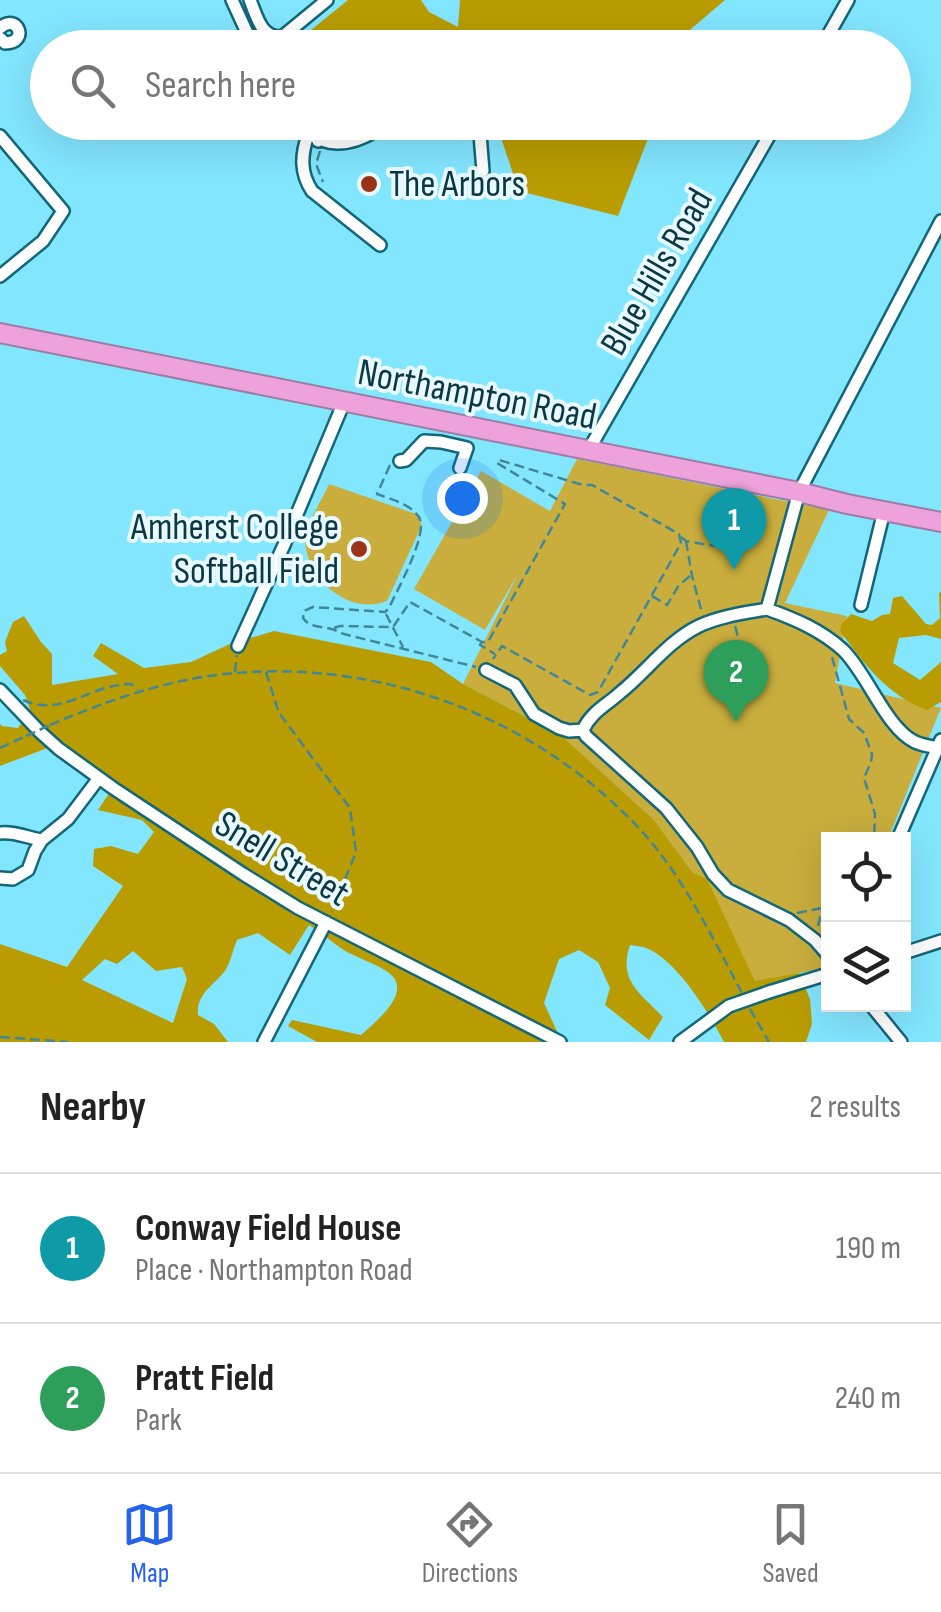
<!DOCTYPE html>
<html lang="en">
<head>
<meta charset="utf-8">
<style>
	:root { --surface:#fff; --page:#f2f2f2; --text:#222; --muted:#767676; --line:#e0e0e0; --accent:#2563eb }
	body { margin:0; font-family:"Sofia Sans Condensed",sans-serif; background:var(--page); color:var(--text) }
	.controls { position:absolute; right:30px; bottom:30px; display:grid; overflow:hidden; border-radius:0px; box-shadow:0 10px 40px #0002 }
	.controls button { width:90px; height:90px; display:grid; place-items:center; padding:0; border:0; border-bottom:2px solid var(--line); background:var(--surface); color:var(--text); font:50px sans-serif }
	.you { position:absolute; left:462px; top:498px; width:35px; height:35px; margin:-25px; border:8px solid #fff; border-radius:50%; background:#1a73e8; box-shadow:0 0 0 15px #1a73e833 }
	.badge { display:grid; place-items:center; width:65px; height:65px; border-radius:50%; background:var(--accent); color:#fff; font-size:32px; font-weight:700 }
	.pin { position:absolute; translate:-50% -82px; filter:drop-shadow(0 2px 5px #0008) }
	.pin::after { content:''; position:absolute; top:52px; width:35px; height:30px; background:inherit; clip-path:polygon(0 0,100% 0,50% 100%) }
	.list { margin:0; padding:0; list-style:none }
	h2 { display:flex; justify-content:space-between; align-items:center; height:130px; margin:0; padding:0 40px; font-size:42px }
	h2 small { font-size:32px; font-weight:400; color:var(--muted) }
	.list li { display:grid; grid-template-columns:65px 1fr auto; gap:30px; align-items:center; box-sizing:border-box; height:150px; padding:0 40px; border-top:2px solid var(--line) }
	.list b { display:block; font-size:38px; white-space:nowrap }
	.list p { margin:0; font-size:32px; white-space:nowrap; color:var(--muted) }
	.list em { font-size:32px; font-style:normal; color:var(--muted) }
	.icon { flex:none; width:55px; height:55px; fill:none; stroke:currentColor; stroke-width:2; stroke-linecap:round; stroke-linejoin:round }
	.map { position:relative; flex:none; width:941px; height:1042px; overflow:hidden }
	.search { position:absolute; background:var(--surface); box-shadow:0 10px 40px #0002; left:30px; right:30px; top:30px; height:110px; display:flex; align-items:center; gap:25px; box-sizing:border-box; padding:0 35px; border-radius:55px; color:var(--muted); font-size:38px }
	.sheet { height:430px; background:var(--surface) }
	nav { display:flex; justify-content:space-around; align-items:center; box-sizing:border-box; height:140px; border-top:2px solid var(--line); background:var(--surface); font-size:28px; color:var(--muted) }
	nav a { display:grid; justify-items:center; gap:5px }
	nav .on { color:var(--accent) }
	.map>svg:first-child { display:block }
	.green { fill:#c9ae3d }
	.forest { fill:#b99c02; fill-rule:evenodd }
	.lines { fill:none; stroke-linecap:round; stroke-linejoin:round }
	.minor-casing { stroke:#126779; stroke-width:16 }
	.highway-casing { stroke:#9e7da5; stroke-width:22 }
	.path { stroke:#418798; stroke-width:2.5; stroke-dasharray:10 5; stroke-linecap:butt }
	.minor { stroke:#fff; stroke-width:11 }
	.highway { stroke:#eda2db; stroke-width:18 }
	.minor-bridge-casing { stroke:#126779; stroke-width:16; stroke-linecap:butt }
	.path-bridge { stroke:#418798; stroke-width:2.5; stroke-dasharray:10 5; stroke-linecap:butt }
	.minor-bridge { stroke:#fff; stroke-width:11 }
	.poi-dot { fill:#9b3316; stroke:#e8faff; stroke-width:4 }
	.labels { text-anchor:middle; dominant-baseline:central; stroke-width:8; stroke-linejoin:round; paint-order:stroke }
	.poi-label { font-size:38px; fill:#0b3842; stroke:#e8faff; text-anchor:start }
	.street-label { font-size:38px; fill:#0b3842; stroke:#e8faff }
</style>
</head>
<body>
<div class="map">
<svg width="941" height="1042" viewBox="0 0 941 1042">
	<rect width="100%" height="100%" fill="#83e6ff"/>
	<path class="green" d="M577 459 829 510 785 603 847 616 835 683 941 708 888 839H828V965L825 968 755 982 707 880 693 873 654 820 561 735 463 684 518 574 485 630 414 589 481 471 550 511Z
		M329 484 416 514 422 525 387 601C350 616 308 581 305 542 304 528 323 498 329 484Z"/>
	<path class="forest" d="M348 0H421L429 12 458 27 460 0H725L691 29 684 47H271L305 35Z
		M496 123V122L654 123 618 216 519 191Z
		M941 592V639L926 635 899 638 893 663 920 680 941 662V702L927 710C888 696 864 664 840 631L841 625 851 614 872 621 882 615 890 614 893 598 902 596 926 624 932 625 940 618 939 593Z
		M24 616 41 642 52 654V685L118 674 93 656 101 643 144 668 191 662 230 644 274 631 431 662 463 684 561 735 654 820 693 873 707 879 755 981 799 973 810 999 812 1024 806 1042H724C709 1013 677 960 646 948 641 946 635 946 630 945 618 981 640 993 663 1017L649 1040 605 1005 610 988 598 962 579 950 559 959 544 1003 562 1042H317L288 1026 292 1020 361 1035C375 1022 414 992 389 973 380 966 359 958 347 952 333 944 323 933 309 925L290 955 258 933 237 940C233 949 230 965 224 972 213 986 196 994 198 1015L214 1024 228 1042H0V944L67 967 123 886 93 866 94 849 111 846 138 854 154 832 142 820 98 810 116 783 58 744 0 766V724L2 726 18 728 30 710 25 695 0 666V655L7 651 5 642 13 622ZM133 951 156 971 182 967 187 979 173 1023 82 980 105 959 117 964Z"/>
	<g class="lines">
		<g class="minor-casing">
			<path id="minor" d="M232 0 254 48
				M250 0C257 17 261 38 282 37L327 0
				M0 28C17 12 30 43 5 43L0 38
				M821 48 848 0
				M296 122C322 148 346 149 377 130
				M479 122 483 171
				M308 135C301 155 300 173 312 191L380 245
				M0 136 63 211 43 241 0 276
				M318 141 341 122
				M588 451 777 122
				M400 461 406 460 424 441 441 442 467 448 460 468
				M861 605 884 511
				M767 609C795 619 821 630 843 650 867 673 886 728 915 742 921 745 930 746 937 748
				M238 646 284 545 344 402
				M486 670 515 685 534 714 559 728 569 731 583 730
				M0 690 40 732 59 749 113 788 243 874 298 908 560 1042
				M0 833C15 831 27 838 42 840
				M898 839 941 740
				M0 878 13 879 28 870 35 851 42 840 68 819 99 778
				M904 953 941 941
				M828 955 815 940 789 920 728 890 713 874 697 847 666 808 586 736 583 730C591 712 607 705 621 692 647 671 668 641 699 626 720 616 745 613 767 609L799 492 941 221
				M769 992 828 974
				M870 1004 901 1042
				M264 1042 326 922
				M680 1042 729 1006"/>
		</g>
		<g class="highway-casing">
			<path id="highway" d="M0 333 799 492 847 504 941 522"/>
		</g>
		<path class="path" d="M391 125 393 122
			M320 151 316 164 323 182
			M390 465 377 494C391 499 410 504 419 517 429 534 397 590 389 608L385 612 313 607 304 611 303 618C312 631 328 624 340 633L476 667
			M681 537 686 541 715 546
			M686 541 692 576 702 613
			M652 596 667 605 679 585 690 576
			M386 614 403 647
			M735 626 739 641
			M334 628 340 626 393 627 410 602 482 642H488L565 504 497 463 499 460 583 485H592L679 534 681 543 598 692 590 695 502 646 493 659
			M482 642 480 645 495 654
			M832 657 849 719 864 733 872 754 871 762 864 778 875 814 874 839
			M235 672 237 655
			M266 672 279 713 350 808 356 852 332 912
			M23 700C64 718 89 684 131 684L137 690
			M50 725C102 703 154 684 209 676 367 654 527 711 637 826 682 874 711 935 742 993
			M0 748 26 736
			M797 913 822 908 828 904
			M818 926 822 910
			M750 1009 769 1042
			M0 1037 68 1042"/>
		<use href="#minor" class="minor"/>
		<use href="#highway" class="highway"/>
		<g class="minor-bridge-casing">
			<path id="minor-bridge" d="M729 1006 769 992"/>
		</g>
		<path class="path-bridge" d="M26 736 50 725"/>
		<use href="#minor-bridge" class="minor-bridge"/>
	</g>
	<g class="poi-dot">
		<circle cx="369" cy="184" r="10"/>
		<circle cx="359" cy="549" r="10"/>
	</g>
	<g class="labels">
		<g class="poi-label">
			<text x="389" y="184">The Arbors</text>
			<text x="339" y="527" text-anchor="end">Amherst College<tspan x="339" dy="44">Softball Field</tspan></text>
		</g>
		<g class="street-label">
			<text transform="translate(657 272) rotate(-60)">Blue Hills Road</text>
			<text transform="translate(477 395) rotate(11)">Northampton Road</text>
			<text transform="translate(282 859) rotate(31)">Snell Street</text>
		</g>
	</g>
</svg>
<div class="controls">
<button><svg class="icon" aria-label="locate" viewBox="0 0 24 24"><circle cx="12" cy="12" r="6"/><path d="M12 2v4M12 18v4M2 12h4M18 12h4"/></svg></button>
<button><svg class="icon" aria-label="layers" viewBox="0 0 24 24"><path d="M12 4l9 5-9 5-9-5zM3 14l9 5 9-5"/></svg></button>
</div>
<div class="you"></div>
<div class="pin badge" style="left:734px;top:570px;background:#0f9aa8">1</div>
<div class="pin badge" style="left:736px;top:722px;background:#2e9e5b">2</div>
<div class="search"><svg class="icon" aria-label="search" viewBox="0 0 24 24"><circle cx="10" cy="10" r="6"/><path d="M15 15l6 6"/></svg>Search here</div>
</div>
<section class="sheet">
<h2>Nearby<small>2 results</small></h2>
<ul class="list">
<li><span class="badge" style="background:#0f9aa8">1</span><div><b>Conway Field House</b><p>Place · Northampton Road</p></div><em>190 m</em></li>
<li><span class="badge" style="background:#2e9e5b">2</span><div><b>Pratt Field</b><p>Park</p></div><em>240 m</em></li>
</ul>
</section>
<nav>
<a class="on"><svg class="icon" aria-label="map" viewBox="0 0 24 24"><path d="M3 6l6-2 6 2 6-2v14l-6 2-6-2-6 2zM9 4v14M15 6v14"/></svg>Map</a>
<a><svg class="icon" aria-label="directions" viewBox="0 0 24 24"><path d="M12 3l9 9-9 9-9-9zM9 14v-3h6M13 9l2 2-2 2"/></svg>Directions</a>
<a><svg class="icon" aria-label="saved" viewBox="0 0 24 24"><path d="M7 4h10v16l-5-4-5 4z"/></svg>Saved</a>
</nav>
</body>
</html>
